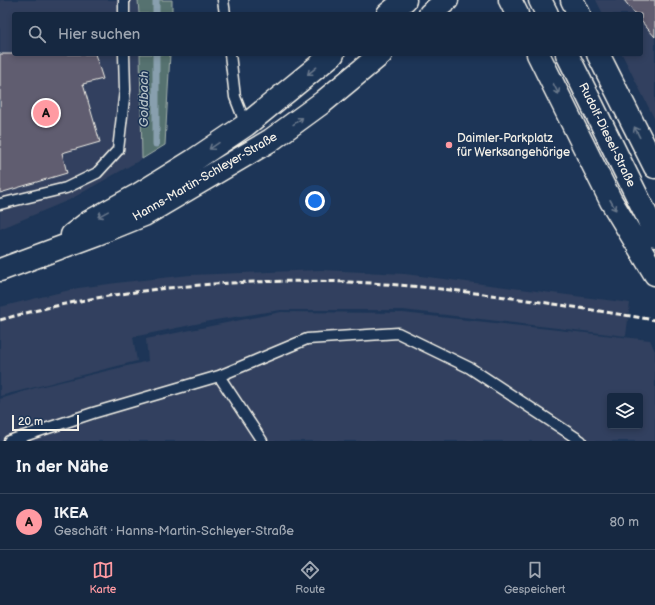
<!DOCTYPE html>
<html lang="de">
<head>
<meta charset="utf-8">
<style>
	:root { --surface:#162841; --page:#23344c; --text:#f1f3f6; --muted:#9ea6b1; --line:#35445a; --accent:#ff9aa2 }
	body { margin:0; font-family:"Balsamiq Sans",sans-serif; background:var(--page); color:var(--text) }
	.controls { position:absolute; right:12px; bottom:12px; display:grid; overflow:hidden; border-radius:4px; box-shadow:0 2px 6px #0003 }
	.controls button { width:36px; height:36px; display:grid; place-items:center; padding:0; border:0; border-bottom:1px solid var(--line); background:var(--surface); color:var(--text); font:20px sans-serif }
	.scale { position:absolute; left:12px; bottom:10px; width:67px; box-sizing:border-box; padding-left:4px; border:2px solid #f4f1e8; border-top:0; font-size:11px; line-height:14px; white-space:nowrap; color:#f4f1e8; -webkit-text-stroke:3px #1d3557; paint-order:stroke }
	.you { position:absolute; left:315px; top:201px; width:14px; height:14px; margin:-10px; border:3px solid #fff; border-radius:50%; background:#1a73e8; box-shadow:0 0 0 6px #1a73e833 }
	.badge { display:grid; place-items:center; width:26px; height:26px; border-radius:50%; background:var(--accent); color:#111; font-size:13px; font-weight:700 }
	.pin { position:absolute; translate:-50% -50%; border:2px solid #fff; box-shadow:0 1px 4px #0006 }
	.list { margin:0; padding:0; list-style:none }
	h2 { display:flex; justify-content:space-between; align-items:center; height:52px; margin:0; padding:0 16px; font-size:17px }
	h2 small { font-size:13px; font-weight:400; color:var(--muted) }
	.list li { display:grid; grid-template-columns:26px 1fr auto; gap:12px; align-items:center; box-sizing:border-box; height:56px; padding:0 16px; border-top:1px solid var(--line) }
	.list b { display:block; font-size:15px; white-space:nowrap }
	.list p { margin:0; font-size:13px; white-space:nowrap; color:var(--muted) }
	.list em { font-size:13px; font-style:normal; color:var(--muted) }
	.icon { flex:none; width:22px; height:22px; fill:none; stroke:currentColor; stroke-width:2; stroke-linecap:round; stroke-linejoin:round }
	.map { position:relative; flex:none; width:655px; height:441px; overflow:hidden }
	.search { position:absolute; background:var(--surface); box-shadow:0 2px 6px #0003; left:12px; right:12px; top:12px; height:44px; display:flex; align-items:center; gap:10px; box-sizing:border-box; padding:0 14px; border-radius:4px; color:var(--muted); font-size:15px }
	.sheet { height:108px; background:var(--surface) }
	nav { display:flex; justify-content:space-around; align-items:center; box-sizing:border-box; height:56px; border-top:1px solid var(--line); background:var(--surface); font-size:11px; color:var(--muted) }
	nav a { display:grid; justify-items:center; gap:2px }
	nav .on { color:var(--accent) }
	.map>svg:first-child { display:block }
	.built { fill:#31415e; fill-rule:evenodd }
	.green { fill:#567270; stroke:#a5b2ac }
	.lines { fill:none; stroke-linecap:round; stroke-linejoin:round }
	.stream { stroke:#889fae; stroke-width:7 }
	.building { fill:#615d70; stroke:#f4f1e8 }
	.lane-casing { stroke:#f4f1e8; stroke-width:13 }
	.secondary-casing { stroke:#f4f1e8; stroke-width:25 }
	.lane { stroke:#1d3557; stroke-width:10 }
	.secondary { stroke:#1d3557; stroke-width:22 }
	.rail { stroke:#f4f1e8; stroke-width:3; stroke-dasharray:6 3; stroke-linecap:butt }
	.oneway { stroke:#68778a }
	.poi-dot { fill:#ff9aa2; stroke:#1d3557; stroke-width:1.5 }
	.labels { text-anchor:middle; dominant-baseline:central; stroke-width:3; stroke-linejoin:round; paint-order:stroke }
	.street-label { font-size:12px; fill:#f4f1e8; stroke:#1d3557 }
	.poi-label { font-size:12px; fill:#f4f1e8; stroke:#1d3557; text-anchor:start }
	.water-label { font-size:13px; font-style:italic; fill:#b5c1c6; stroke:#1d3557 }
</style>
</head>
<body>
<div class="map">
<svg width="655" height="441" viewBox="0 0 655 441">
	<rect width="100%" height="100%" fill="#1d3557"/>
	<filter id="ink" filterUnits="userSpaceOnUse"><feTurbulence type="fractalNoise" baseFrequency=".025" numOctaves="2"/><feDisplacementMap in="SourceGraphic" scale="8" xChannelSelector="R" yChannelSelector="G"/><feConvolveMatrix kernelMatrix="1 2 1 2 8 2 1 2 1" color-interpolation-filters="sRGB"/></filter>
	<g filter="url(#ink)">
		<path class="built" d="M0 0H138L139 14H14V54H140L142 159 69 200 0 229Z
			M596 0H655V120L622 54H641V14H603Z
			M321 270 405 274 630 303 626 336 403 310H281L215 320 133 337 137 361 0 396V307L78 288 124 282 190 275Z
			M281 312 403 313 650 340 655 351V441H0V399L35 388 148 361 146 339ZM610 396H640V426H610Z"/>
		<path class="green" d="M138 0H172V14H139Z
			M140 54H170L165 145 142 159Z"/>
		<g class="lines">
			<path class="stream" d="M156 0V14
				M156 144V54"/>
		</g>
		<path class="building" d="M624 0H655V37L641 21V14H635Z
			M0 54H95L103 79 83 84 100 142 62 153 67 173 0 193Z"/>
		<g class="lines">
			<g class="lane-casing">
				<path id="lane" d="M124 0V14
					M223 0 225 14
					M230 54 235 97 246 125
					M0 204 66 188 97 173 118 150 125 90 124 54
					M219 376 307 339 398 333 470 368 581 441
					M9 441 93 413 219 376 262 441"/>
			</g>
			<g class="secondary-casing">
				<path id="secondary" d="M510 0 517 14
					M540 0 547 14
					M572 0 579 14
					M388 14 405 0
					M430 14 447 0
					M538 54 611 201 655 274
					M567 54 647 216 655 236
					M598 54 655 167
					M72 235 89 222 136 196 194 160 246 125 333 54
					M0 270 97 234 144 215 271 140 323 102 381 54"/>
			</g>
			<use href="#lane" class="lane"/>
			<use href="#secondary" class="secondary"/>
			<path class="rail" d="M0 320C112 288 232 278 349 282 449 286 555 304 655 320"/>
		</g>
		<defs><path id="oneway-shaft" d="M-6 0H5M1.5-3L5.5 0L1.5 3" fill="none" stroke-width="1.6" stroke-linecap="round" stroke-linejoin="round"/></defs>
		<g class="oneway">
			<use href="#oneway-shaft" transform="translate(312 71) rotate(141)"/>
			<use href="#oneway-shaft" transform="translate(556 89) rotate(63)"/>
			<use href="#oneway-shaft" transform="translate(298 121) rotate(-36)"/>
			<use href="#oneway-shaft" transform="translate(637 132) rotate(-117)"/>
			<use href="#oneway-shaft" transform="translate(214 146) rotate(146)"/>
			<use href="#oneway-shaft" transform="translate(613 205) rotate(61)"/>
			<use href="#oneway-shaft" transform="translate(103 214) rotate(151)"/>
		</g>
	</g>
	<circle class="poi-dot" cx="449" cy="145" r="4"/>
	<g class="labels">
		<g class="street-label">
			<text transform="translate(607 135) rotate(64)">Rudolf-Diesel-Straße</text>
			<text transform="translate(205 177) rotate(-30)">Hanns-Martin-Schleyer-Straße</text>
		</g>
		<g class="poi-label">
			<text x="457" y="138">Daimler-Parkplatz<tspan x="457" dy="14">für Werksangehörige</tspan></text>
		</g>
		<g class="water-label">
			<text transform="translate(144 99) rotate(-90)">Goldbach</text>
		</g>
	</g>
</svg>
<div class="controls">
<button><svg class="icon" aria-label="layers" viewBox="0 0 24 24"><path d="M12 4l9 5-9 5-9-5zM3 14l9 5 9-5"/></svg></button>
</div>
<div class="scale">20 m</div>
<div class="you"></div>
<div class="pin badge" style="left:46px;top:113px">A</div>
<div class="search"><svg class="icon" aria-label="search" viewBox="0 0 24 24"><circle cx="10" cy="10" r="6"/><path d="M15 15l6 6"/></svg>Hier suchen</div>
</div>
<section class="sheet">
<h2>In der Nähe<small></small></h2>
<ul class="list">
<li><span class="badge">A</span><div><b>IKEA</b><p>Geschäft · Hanns-Martin-Schleyer-Straße</p></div><em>80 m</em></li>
</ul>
</section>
<nav>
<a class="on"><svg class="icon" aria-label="map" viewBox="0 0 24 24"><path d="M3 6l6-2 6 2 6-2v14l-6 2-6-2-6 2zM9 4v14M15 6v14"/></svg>Karte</a>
<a><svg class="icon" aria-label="directions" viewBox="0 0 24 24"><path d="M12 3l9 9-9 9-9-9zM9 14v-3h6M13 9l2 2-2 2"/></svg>Route</a>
<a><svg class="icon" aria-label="saved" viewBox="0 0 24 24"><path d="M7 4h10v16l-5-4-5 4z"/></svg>Gespeichert</a>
</nav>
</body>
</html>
